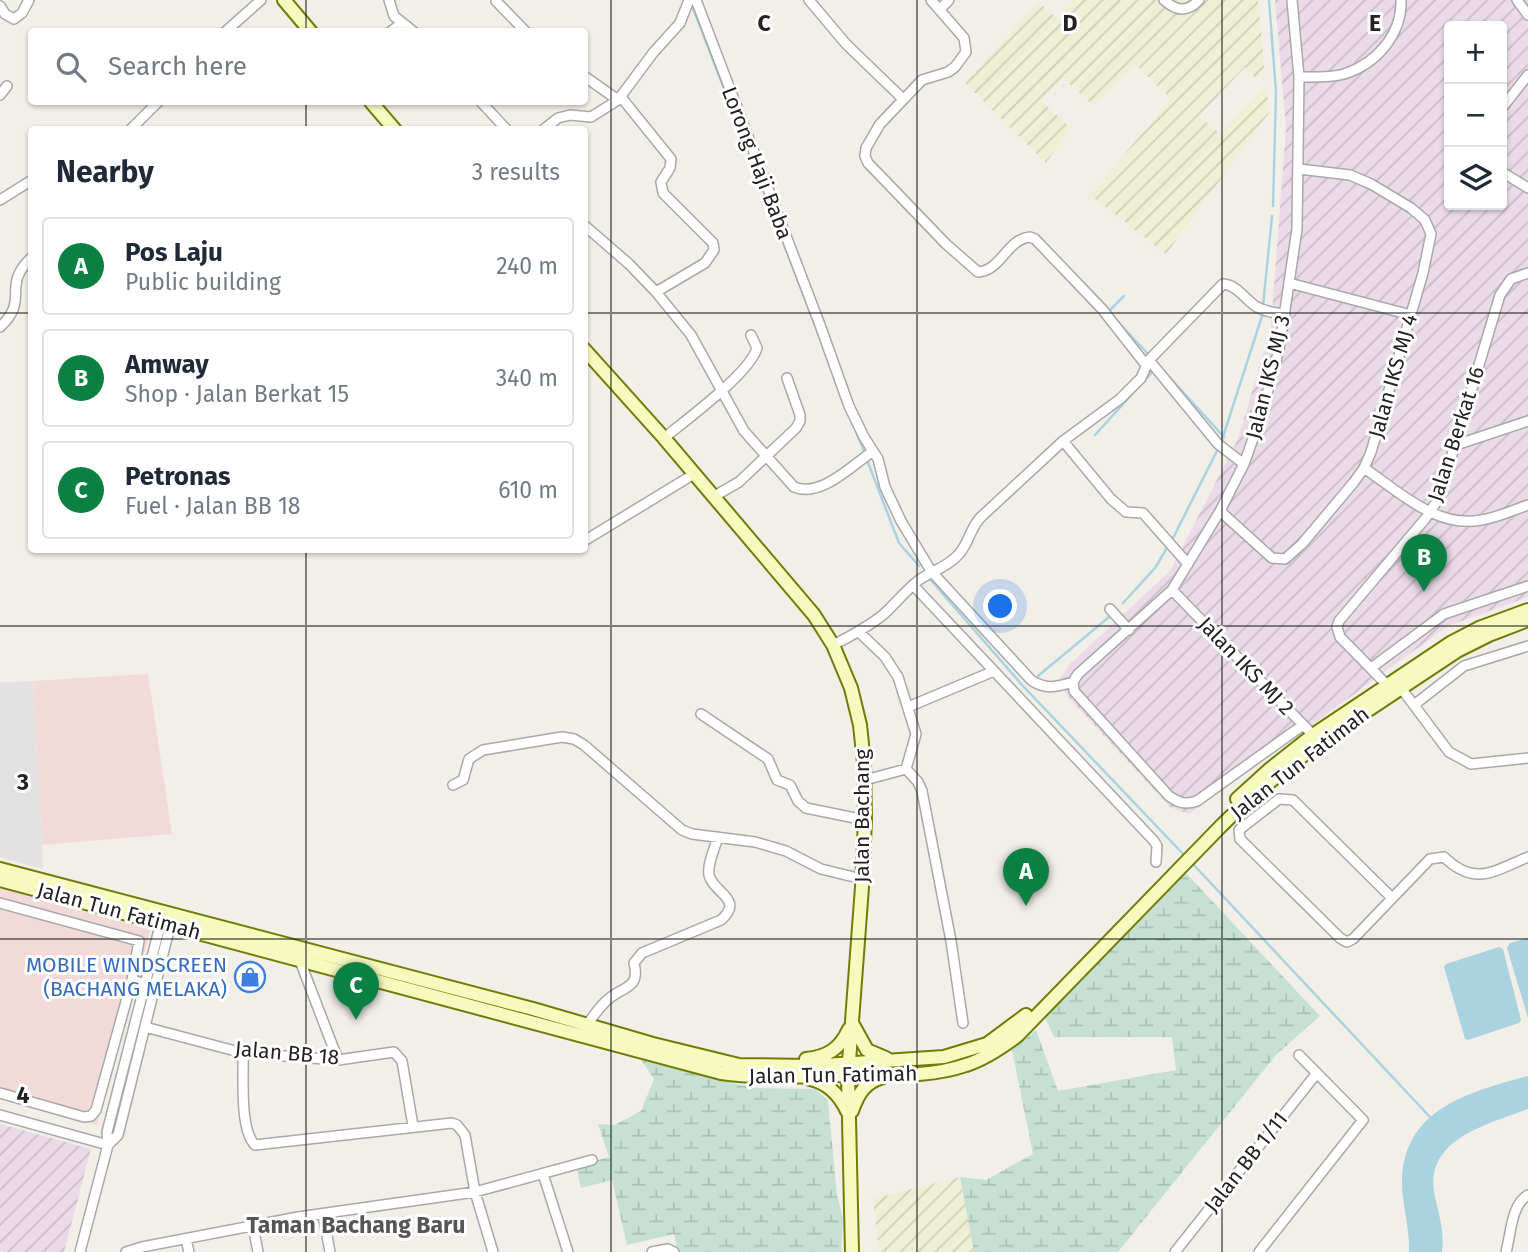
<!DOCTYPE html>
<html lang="en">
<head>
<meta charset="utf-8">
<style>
	:root { --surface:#fff; --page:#f2f2f3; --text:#1f2937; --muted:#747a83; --line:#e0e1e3; --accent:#0b8043 }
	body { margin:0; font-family:"Fira Sans",sans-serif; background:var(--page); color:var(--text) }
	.controls { position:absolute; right:21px; top:21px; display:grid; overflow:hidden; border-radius:7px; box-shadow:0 2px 5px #0004 }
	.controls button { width:63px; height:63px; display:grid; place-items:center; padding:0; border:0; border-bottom:2px solid var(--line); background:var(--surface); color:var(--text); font:35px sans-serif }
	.you { position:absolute; left:1001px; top:607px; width:24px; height:24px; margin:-18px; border:5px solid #fff; border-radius:50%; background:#1a73e8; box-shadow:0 0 0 10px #1a73e833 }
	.badge { display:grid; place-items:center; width:46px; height:46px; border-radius:50%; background:var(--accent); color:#fff; font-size:23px; font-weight:700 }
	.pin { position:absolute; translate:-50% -58px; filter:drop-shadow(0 2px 4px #0008) }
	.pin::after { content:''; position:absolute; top:37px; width:24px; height:21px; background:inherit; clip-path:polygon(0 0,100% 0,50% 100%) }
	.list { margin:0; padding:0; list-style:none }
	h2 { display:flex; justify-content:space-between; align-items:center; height:91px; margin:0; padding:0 28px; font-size:30px }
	h2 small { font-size:23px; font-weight:400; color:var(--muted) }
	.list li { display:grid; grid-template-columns:46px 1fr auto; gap:21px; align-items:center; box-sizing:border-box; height:98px; margin:0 14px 14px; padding:0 14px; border:2px solid var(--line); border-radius:7px }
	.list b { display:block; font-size:26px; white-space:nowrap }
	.list p { margin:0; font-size:23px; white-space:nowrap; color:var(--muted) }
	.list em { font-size:23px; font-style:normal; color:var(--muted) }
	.icon { flex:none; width:38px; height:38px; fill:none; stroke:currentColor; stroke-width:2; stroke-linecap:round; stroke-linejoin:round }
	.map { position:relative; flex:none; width:1528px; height:1252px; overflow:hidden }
	.search { position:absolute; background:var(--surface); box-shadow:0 2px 5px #0004; left:28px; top:28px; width:560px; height:77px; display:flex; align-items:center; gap:18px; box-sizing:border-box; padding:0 24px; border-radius:7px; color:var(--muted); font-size:26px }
	.panel { position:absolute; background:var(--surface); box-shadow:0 2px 5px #0004; left:28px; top:126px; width:560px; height:427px; border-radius:7px }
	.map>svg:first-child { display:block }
	.commercial { fill:#f2dad9 }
	.industrial { fill:url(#industrial-furrows); fill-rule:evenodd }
	.farmland { fill:url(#farmland-furrows) }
	.wetland { fill:url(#wetland-marsh) }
	.parking { fill:#e2e2e2 }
	.water { fill:#aad3df }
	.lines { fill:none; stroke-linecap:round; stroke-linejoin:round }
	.stream { stroke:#aad3df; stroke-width:2.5 }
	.street-casing { stroke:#a9a9a9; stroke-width:12 }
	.secondary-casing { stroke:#707d05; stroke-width:16 }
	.street { stroke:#fff; stroke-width:9 }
	.secondary { stroke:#f7fabf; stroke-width:12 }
	.grid { fill:none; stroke:#222; stroke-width:2; stroke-opacity:0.55 }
	.labels { text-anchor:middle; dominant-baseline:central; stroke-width:6; stroke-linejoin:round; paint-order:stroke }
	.street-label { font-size:21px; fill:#222; stroke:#fff }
	.shop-label { font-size:21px; fill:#366cbe; stroke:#fff; text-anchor:end }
	.neighbourhood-label { font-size:23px; font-weight:bold; fill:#555; stroke:#fff }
	.grid-label { font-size:23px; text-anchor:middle; font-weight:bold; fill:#222; stroke:#fff; stroke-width:6; stroke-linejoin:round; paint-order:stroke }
</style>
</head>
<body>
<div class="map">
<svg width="1528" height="1252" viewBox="0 0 1528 1252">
	<defs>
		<pattern id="industrial-furrows" width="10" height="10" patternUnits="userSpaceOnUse" patternTransform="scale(1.75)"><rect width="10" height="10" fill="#ebdbe8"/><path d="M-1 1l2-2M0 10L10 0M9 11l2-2" fill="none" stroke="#c9bcc7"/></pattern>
		<pattern id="farmland-furrows" width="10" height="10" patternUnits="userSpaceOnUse" patternTransform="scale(1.75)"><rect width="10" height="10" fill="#eef0d5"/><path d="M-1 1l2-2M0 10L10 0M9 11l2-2" fill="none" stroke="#ccceb7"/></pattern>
		<pattern id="wetland-marsh" width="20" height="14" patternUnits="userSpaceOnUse" patternTransform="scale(1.75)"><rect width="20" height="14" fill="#c6e0d4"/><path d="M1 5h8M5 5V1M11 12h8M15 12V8" fill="none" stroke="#aac0b6"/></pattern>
	</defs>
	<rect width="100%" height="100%" fill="#f2efe9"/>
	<path class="commercial" d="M148 674 172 834 42 845 33 681Z
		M0 888 151 929 97 1125 0 1099Z"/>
	<path class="industrial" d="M1275 0H1528V597L1448 626 1189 814 1170 807 1068 697 1059 680 1070 664 1170 571 1238 439 1271 327 1286 128ZM1449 26H1502V205H1449Z
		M0 1124 91 1149 64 1252H0Z"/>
	<path class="farmland" d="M1074 0H1258L1265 76 1256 79 1245 67 1199 116 1220 134 1266 85 1269 113 1166 254 1090 195 1171 99 1136 65 1093 105 1063 78 1041 101 1071 128 1046 163 965 83 1038 2 1058 19Z
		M960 1177 974 1252H879L873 1199Z"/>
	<path class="wetland" d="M1184 871 1320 1016 1276 1055 1118 1252H974L960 1177 986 1180 1033 1154 1012 1050 1036 1030 1058 1091 1176 1070 1172 1037H1054L1045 1017Z
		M641 1060 753 1088 815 1089 828 1101 837 1195 843 1218 841 1252H678L674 1234 627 1245 612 1180 581 1188 576 1166 609 1157 598 1124 615 1125 641 1111 654 1079Z"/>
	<path class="parking" d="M33 681 42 845 43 869 0 857V682Z"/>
	<path class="water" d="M1528 938V1018L1507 948 1510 943Z
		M1499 947 1503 949 1521 1020 1519 1023 1468 1040 1465 1039 1444 967 1446 964Z
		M1528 1076V1109C1489 1124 1426 1138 1434 1192 1438 1212 1445 1231 1442 1252H1409C1410 1228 1402 1205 1402 1182 1403 1109 1469 1092 1528 1076Z"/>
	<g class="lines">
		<path class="stream" d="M1269 0 1276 92 1273 206
			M691 3 822 343
			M1036 234 1092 292
			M1263 306 1272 216
			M1108 312 1124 296
			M1117 321 1151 357
			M1162 369 1224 437
			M853 424 865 454
			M1095 435 1154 370
			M1221 443 1263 313
			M867 460 899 543 919 566
			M1172 540 1218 449
			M929 578 1023 686 1185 856
			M1123 603 1155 568 1168 546
			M1038 676 1109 617
			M1192 863 1430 1117"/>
		<g class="street-casing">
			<path id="street" d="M389 0 394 16 414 32
				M696 0 820 325 849 406 864 437 878 459 885 487 901 521 931 571 1031 680C1045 690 1057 687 1073 682
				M809 0 846 44 903 99
				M931 0 964 38 966 52 955 67 948 72 922 80 880 124 866 148 865 156 868 163 946 244 978 272C1001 271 1007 239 1030 237L1035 239 1102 309 1146 365
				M1164 0C1176 11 1187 13 1199 0
				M1292 0 1299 77 1297 229 1279 350 1259 422 1244 464 1220 511 1172 590 1078 674 1073 682 1074 691 1169 796C1179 803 1186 805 1197 801L1303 725
				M1517 0 1528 15
				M496 1 526 32
				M0 6 5 14 14 19 22 13 29 0
				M940 9 949 0
				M225 32 261 0
				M390 32 402 23
				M584 76 618 100
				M1299 77C1314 77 1329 78 1344 74 1376 64 1402 35 1401 0
				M0 95 7 86
				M621 97 671 159 670 168 661 182 663 193 713 243 714 250 705 263 656 292
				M481 102 507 130
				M1502 108 1528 75
				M130 130 158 102
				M543 130 558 118 570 115 591 117 618 100 653 53 680 23 689 0
				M1502 172 1528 188
				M0 200 32 180
				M584 225 629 264 656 292 691 335 744 431 794 487C821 498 851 466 872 452
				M1289 283 1411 315
				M0 327C31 298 0 287 32 257
				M1149 360 1218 444 1244 464
				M664 438C686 420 750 373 757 348L751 335
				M1063 441 1111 499 1126 512 1143 513 1188 564
				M1456 445 1528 421
				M1364 468C1398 491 1437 529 1481 520 1497 518 1513 510 1528 505
				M713 497 739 482 796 428 800 421V415L787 378
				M1220 511 1272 558 1285 559 1302 544 1354 482 1364 468 1371 452 1423 273 1431 234 1425 220 1411 208 1371 184 1350 175 1299 169
				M584 541 694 474
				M913 585 1154 841 1157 846 1156 862
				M1172 590 1317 739
				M1110 609 1129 630
				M859 632 885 657 898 677 916 734 906 769
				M833 645C851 636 868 627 884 614 896 603 906 590 919 580 932 571 949 566 959 554 969 543 970 528 981 517L1063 441 1120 399 1141 378 1149 360 1223 284C1238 285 1245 300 1257 307 1266 312 1275 313 1285 314
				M1371 668 1444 614 1528 586
				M1401 688 1449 752 1471 764 1528 758
				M1391 689 1340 637 1337 627 1339 621 1425 519 1439 498 1500 295 1511 279 1528 273
				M1414 705 1464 666 1528 646
				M908 707 994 671
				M701 714 768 759 777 780 790 785 798 801 806 808 865 820
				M865 780 906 769 918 782 922 791 951 941 963 1023
				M453 785 463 780 469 759 483 750 562 737 574 739 584 745 682 830 692 834 755 842 786 851 821 869 862 879
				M1392 898 1293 800 1279 799 1239 830 1240 839 1340 938 1347 942 1353 939 1430 859 1444 857C1475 887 1494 871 1528 857
				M0 903 139 941 132 980 145 984
				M300 961 338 1060
				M587 1025C594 1015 601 1004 611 997 626 986 640 987 634 963L642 953 721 920C745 899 713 893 709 875 707 864 715 848 718 837
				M145 1027 243 1053 338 1060 394 1052 402 1061 413 1126
				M243 1053C244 1075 239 1129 255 1145L452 1123 457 1125 465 1135 475 1192 493 1252
				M0 1093 84 1117 91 1116 96 1110 132 980
				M0 1115 108 1145
				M108 1145 118 1135 171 922
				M543 1174 568 1252
				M323 1214 330 1252
				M253 1226 258 1252
				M186 1239 189 1252
				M80 1252 108 1145 107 1132 162 918
				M126 1252 142 1247 298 1217 475 1192 592 1160
				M652 1252 668 1249 674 1252
				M1175 1252 1317 1073
				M1259 1252 1363 1120 1299 1055
				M1506 1252C1511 1234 1511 1205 1528 1195"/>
		</g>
		<g class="secondary-casing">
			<path id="secondary" d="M284 0 311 32
				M371 102 395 130
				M584 349 664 438 814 615 833 645 851 688 860 725 864 763 865 820 862 887 848 1075 852 1252
				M1237 799 1270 769 1313 735 1452 642 1479 628 1528 610
				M0 869 533 1009 653 1044 739 1065 810 1066 944 1057 987 1044 1026 1015
				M0 880 721 1073C764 1079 806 1076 849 1075 889 1074 928 1078 966 1065 985 1059 1001 1048 1017 1036L1221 826 1252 796 1320 742 1457 651 1489 635 1528 620
				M852 1023 867 1050 886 1058
				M806 1059C827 1057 840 1049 849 1029
				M810 1079C828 1083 839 1094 847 1111
				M852 1111C858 1094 865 1082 883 1077"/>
		</g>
		<use href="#street" class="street"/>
		<use href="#secondary" class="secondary"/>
	</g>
	<path class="grid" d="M306 0V32M611 0V1252M917 0V1252M1222 0V1252M306 102V130M0 313H32M584 313H1528M306 550V1252M0 626H1528M0 939H1528"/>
	<defs>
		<g id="shop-ring" transform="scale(1.575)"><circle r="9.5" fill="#fff" stroke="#3f7fe0" stroke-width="1.5"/><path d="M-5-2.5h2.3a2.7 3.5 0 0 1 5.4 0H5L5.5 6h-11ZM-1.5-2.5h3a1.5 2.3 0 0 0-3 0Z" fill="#3f7fe0"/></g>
	</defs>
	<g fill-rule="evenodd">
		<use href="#shop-ring" x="250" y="977"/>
	</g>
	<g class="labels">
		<g class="street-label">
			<text transform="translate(757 163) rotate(69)">Lorong Haji Baba</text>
			<text transform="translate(1393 376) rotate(-74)">Jalan IKS MJ 4</text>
			<text transform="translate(1268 377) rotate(-76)">Jalan IKS MJ 3</text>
			<text transform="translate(1456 434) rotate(-72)">Jalan Berkat 16</text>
			<text transform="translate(1246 666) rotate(46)">Jalan IKS MJ 2</text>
			<text transform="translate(1300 763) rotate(-38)">Jalan Tun Fatimah</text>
			<text transform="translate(862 816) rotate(-90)">Jalan Bachang</text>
			<text transform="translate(119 911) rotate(15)">Jalan Tun Fatimah</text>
			<text transform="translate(287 1053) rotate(5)">Jalan BB 18</text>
			<text transform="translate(833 1075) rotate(-1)">Jalan Tun Fatimah</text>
			<text transform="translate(1246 1162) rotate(-52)">Jalan BB 1/11</text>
		</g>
		<g class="shop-label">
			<text x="227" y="965">MOBILE WINDSCREEN<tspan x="227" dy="24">(BACHANG MELAKA)</tspan></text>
		</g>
		<g class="neighbourhood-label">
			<text x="356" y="1225">Taman Bachang Baru</text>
		</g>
	</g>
	<g class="grid-label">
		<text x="764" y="31">C</text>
		<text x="1070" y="31">D</text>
		<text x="1375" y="31">E</text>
		<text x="23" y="790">3</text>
		<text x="23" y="1103">4</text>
	</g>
</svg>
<div class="controls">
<button>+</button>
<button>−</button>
<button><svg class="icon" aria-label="layers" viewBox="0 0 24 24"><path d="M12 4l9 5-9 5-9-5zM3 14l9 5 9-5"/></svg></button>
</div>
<div class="you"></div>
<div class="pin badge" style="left:1026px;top:906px">A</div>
<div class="pin badge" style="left:1424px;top:592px">B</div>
<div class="pin badge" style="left:356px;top:1020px">C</div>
<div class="search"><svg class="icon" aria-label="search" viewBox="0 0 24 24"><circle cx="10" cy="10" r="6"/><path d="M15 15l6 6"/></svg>Search here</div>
<section class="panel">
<h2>Nearby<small>3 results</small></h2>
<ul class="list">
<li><span class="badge">A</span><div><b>Pos Laju</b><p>Public building</p></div><em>240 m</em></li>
<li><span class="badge">B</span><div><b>Amway</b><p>Shop · Jalan Berkat 15</p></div><em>340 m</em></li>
<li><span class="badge">C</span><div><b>Petronas</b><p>Fuel · Jalan BB 18</p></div><em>610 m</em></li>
</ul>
</section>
</div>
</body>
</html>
